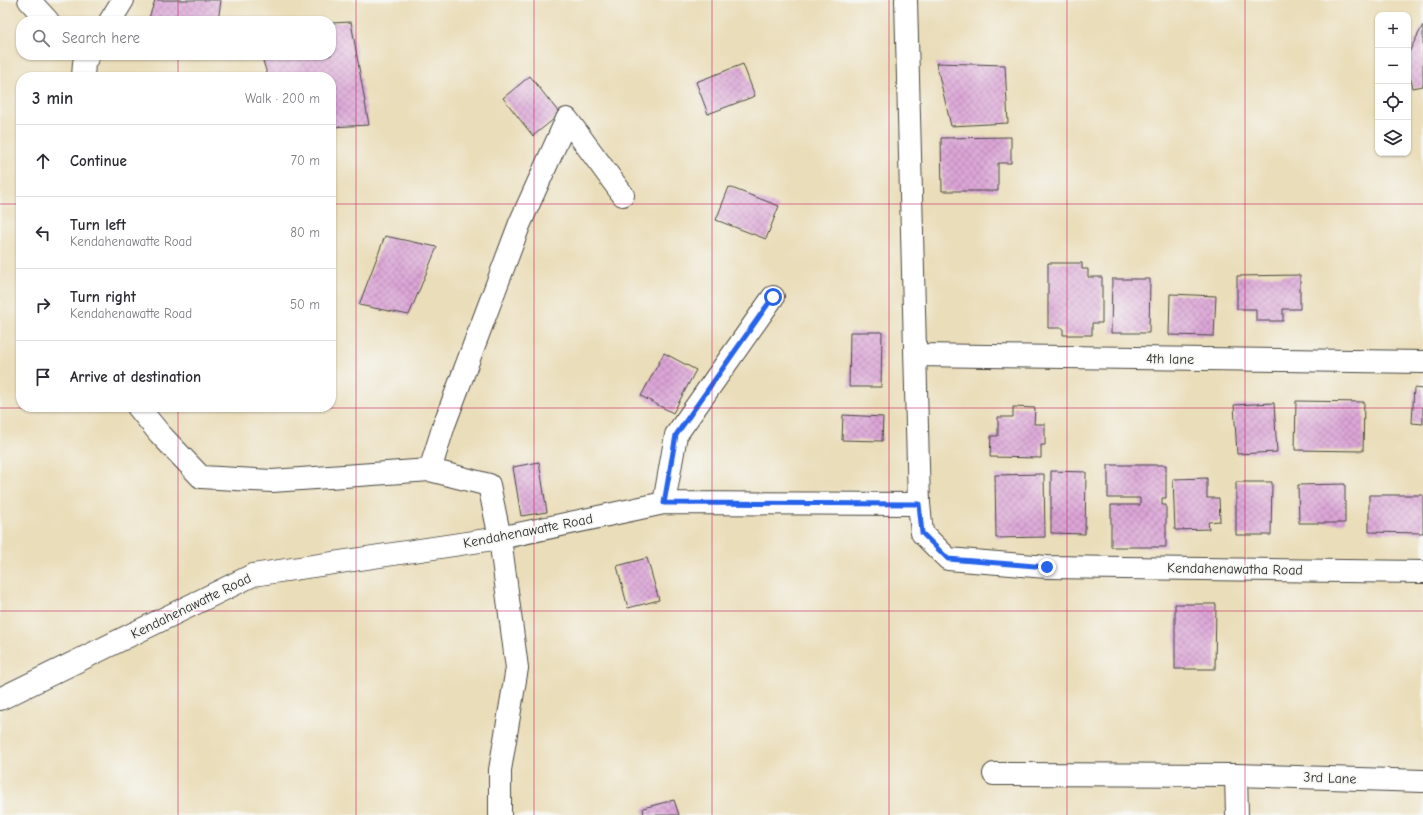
<!DOCTYPE html>
<html lang="en">
<head>
<meta charset="utf-8">
<style>
	:root { --surface:#fff; --page:#f2f2f3; --text:#2b2b33; --muted:#7c7c81; --line:#e1e1e2 }
	body { margin:0; font-family:"Comic Neue",sans-serif; background:var(--page); color:var(--text) }
	.controls { position:absolute; right:12px; top:12px; display:grid; overflow:hidden; border-radius:8px; box-shadow:0 1px 3px #0004 }
	.controls button { width:36px; height:36px; display:grid; place-items:center; padding:0; border:0; border-bottom:1px solid var(--line); background:var(--surface); color:var(--text); font:20px sans-serif }
	.stop { position:absolute; width:12px; height:12px; margin:-9px; border:3px solid #2563eb; border-radius:50%; background:#fff }
	.stop.end { background:#2563eb; border-color:#fff; box-shadow:0 1px 4px #0008 }
	.list { margin:0; padding:0; list-style:none }
	h2 { display:flex; justify-content:space-between; align-items:center; height:52px; margin:0; padding:0 16px; font-size:17px }
	h2 small { font-size:13px; font-weight:400; color:var(--muted) }
	.list li { display:grid; grid-template-columns:26px 1fr auto; gap:12px; align-items:center; box-sizing:border-box; height:72px; padding:0 16px; border-top:1px solid var(--line) }
	.list b { display:block; font-size:15px; white-space:nowrap }
	.list p { margin:0; font-size:13px; white-space:nowrap; color:var(--muted) }
	.list em { font-size:13px; font-style:normal; color:var(--muted) }
	.icon { flex:none; width:22px; height:22px; fill:none; stroke:currentColor; stroke-width:2; stroke-linecap:round; stroke-linejoin:round }
	.map { position:relative; flex:none; width:1423px; height:815px; overflow:hidden }
	.search { position:absolute; background:var(--surface); box-shadow:0 1px 3px #0004; left:16px; top:16px; width:320px; height:44px; display:flex; align-items:center; gap:10px; box-sizing:border-box; padding:0 14px; border-radius:16px; color:var(--muted); font-size:15px }
	.panel { position:absolute; background:var(--surface); box-shadow:0 1px 3px #0004; left:16px; top:72px; width:320px; height:340px; border-radius:16px }
	.map>svg:first-child { display:block }
	.building { fill:url(#building-cross-hatch) }
	.lines { fill:none; stroke-linecap:round; stroke-linejoin:round }
	.street-casing { stroke:#484640; stroke-width:24 }
	.street { stroke:#fff; stroke-width:22 }
	.route { stroke:#2563eb; stroke-width:5 }
	.grid { fill:none; stroke:#c2185b; stroke-width:1; stroke-opacity:0.55 }
	.labels { text-anchor:middle; dominant-baseline:central; stroke-width:3.5; stroke-linejoin:round; paint-order:stroke }
	.street-label { font-size:14px; fill:#2b2b2b; stroke:#f6f6f2 }
</style>
</head>
<body>
<div class="map">
<svg width="1423" height="815" viewBox="0 0 1423 815">
	<defs>
		<pattern id="building-cross-hatch" width="8" height="8" patternUnits="userSpaceOnUse"><rect width="8" height="8" fill="#dca6d7"/><path d="M0 0l8 8M0 8l8-8" fill="none" stroke="#b387af"/></pattern>
	</defs>
	<rect width="100%" height="100%" fill="#f6f6f2"/>
	<filter id="ink" filterUnits="userSpaceOnUse"><feTurbulence type="fractalNoise" baseFrequency=".025" numOctaves="2"/><feDisplacementMap in="SourceGraphic" scale="8" xChannelSelector="R" yChannelSelector="G"/><feConvolveMatrix kernelMatrix="1 2 1 2 8 2 1 2 1" color-interpolation-filters="sRGB"/></filter>
	<filter id="wash" filterUnits="userSpaceOnUse"><feTurbulence type="fractalNoise" baseFrequency=".012" numOctaves="4" result="noise"/><feDisplacementMap in="SourceGraphic" scale="16" xChannelSelector="R" yChannelSelector="G"/><feGaussianBlur stdDeviation="0.9" result="paint"/><feColorMatrix in="noise" values="0 0 0 0 0 0 0 0 0 0 0 0 0 0 0 0 0 1.4 0 .05"/><feComposite in="paint" operator="in"/></filter>
	<g filter="url(#wash)">
		<rect width="100%" height="100%" fill="#eaddb9"/>
		<g id="blocks">
			<path class="building" d="M155 0H221L218 21H148Z
				M351 22 369 125 331 127V77H268L263 61 270 55H331V23Z
				M1423 25V86L1413 88 1408 69V54Z
				M936 63 1005 65 1008 123 951 126Z
				M743 64 755 96 708 114 696 82Z
				M530 76 560 114 533 136 503 98Z
				M1011 137V163H998V191H942L941 138Z
				M729 187 779 206 766 239 716 220Z
				M385 236 437 247 409 315 359 305Z
				M1048 263H1082V269H1088V277H1102V323H1092V335H1063V328H1048Z
				M1300 275V309H1283V321H1256V309H1237V276Z
				M1112 279H1150L1149 333H1111Z
				M1170 294 1216 296 1214 336 1169 335Z
				M850 332H882L881 387H849Z
				M664 353 696 370 673 413 641 396Z
				M1414 388 1423 389V424L1412 423Z
				M1296 401 1364 402 1363 451 1295 450Z
				M1274 403 1277 452 1237 454 1234 405Z
				M1013 407 1035 408 1034 424H1045V445H1041V458L990 457 991 436H998V417H1013Z
				M843 415 883 417 882 441 842 440Z
				M539 462 547 512 521 516 513 467Z
				M1108 465H1166V498H1162V505H1166V547H1111V505H1140V498H1108Z
				M1051 471 1086 472 1085 534 1051 533Z
				M1044 474 1045 537 996 538 995 475Z
				M1207 478V498H1219L1220 521 1208 522 1209 529 1175 530 1173 479Z
				M1236 482H1272L1271 535H1236Z
				M1345 484V523H1299L1298 485Z
				M1369 495H1423V533L1369 532Z
				M647 558 659 600 628 608 617 566Z
				M1175 604H1216L1215 669H1175Z
				M674 800 679 815H644L643 808Z"/>
		</g>
	</g>
	<g filter="url(#ink)">
		<use href="#blocks" fill-opacity="0" stroke="#484640" stroke-width="1"/>
		<g class="lines">
			<g class="street-casing">
				<path id="street" d="M29 0 48 21
					M906 0 919 504
					M110 21 123 0
					M83 77 84 63 89 55
					M917 355 1423 362
					M138 407 160 434 201 477 272 481 430 470 489 485 500 538 517 668 500 770V815
					M430 470 444 425 520 223 567 119 623 195
					M664 503 676 435 773 297
					M0 699 253 575 500 538 664 503 919 504 922 533 948 559 1047 567 1423 572
					M994 774 1236 775 1423 781
					M1236 775 1237 815"/>
			</g>
			<use href="#street" class="street"/>
		</g>
	</g>
	<g class="lines" filter="url(#ink)">
		<path class="route" d="M773 297 676 435 664 503 919 504 922 533 948 559 1047 567"/>
	</g>
	<path class="grid" d="M178 0V21M356 0V815M534 0V815M712 0V815M889 0V815M1067 0V815M1245 0V815M178 55V77M0 204H21M331 204H1423M178 407V815M0 408H1423M0 611H1423"/>
	<g class="labels">
		<g class="street-label">
			<text transform="translate(1170 359) rotate(1)">4th lane</text>
			<text transform="translate(528 531) rotate(-11)">Kendahenawatte Road</text>
			<text transform="translate(1235 569) rotate(1)">Kendahenawatha Road</text>
			<text transform="translate(191 606) rotate(-26)">Kendahenawatte Road</text>
			<text transform="translate(1330 778) rotate(2)">3rd Lane</text>
		</g>
	</g>
</svg>
<div class="controls">
<button>+</button>
<button>−</button>
<button><svg class="icon" aria-label="locate" viewBox="0 0 24 24"><circle cx="12" cy="12" r="6"/><path d="M12 2v4M12 18v4M2 12h4M18 12h4"/></svg></button>
<button><svg class="icon" aria-label="layers" viewBox="0 0 24 24"><path d="M12 4l9 5-9 5-9-5zM3 14l9 5 9-5"/></svg></button>
</div>
<div class="stop" style="left:773px;top:297px"></div>
<div class="stop end" style="left:1047px;top:567px"></div>
<div class="search"><svg class="icon" aria-label="search" viewBox="0 0 24 24"><circle cx="10" cy="10" r="6"/><path d="M15 15l6 6"/></svg>Search here</div>
<section class="panel">
<h2>3 min<small>Walk · 200 m</small></h2>
<ul class="list">
<li><svg class="icon" aria-label="ahead" viewBox="0 0 24 24"><path d="M12 20V5M6 11l6-6 6 6"/></svg><div><b>Continue</b></div><em>70 m</em></li>
<li><svg class="icon" aria-label="left" viewBox="0 0 24 24"><path d="M17 20v-9H6M10 6l-5 5 5 5"/></svg><div><b>Turn left</b><p>Kendahenawatte Road</p></div><em>80 m</em></li>
<li><svg class="icon" aria-label="right" viewBox="0 0 24 24"><path d="M7 20v-9h11M14 6l5 5-5 5"/></svg><div><b>Turn right</b><p>Kendahenawatte Road</p></div><em>50 m</em></li>
<li><svg class="icon" aria-label="arrive" viewBox="0 0 24 24"><path d="M6 21V4h12l-3 4 3 4H6"/></svg><div><b>Arrive at destination</b></div></li>
</ul>
</section>
</div>
</body>
</html>
